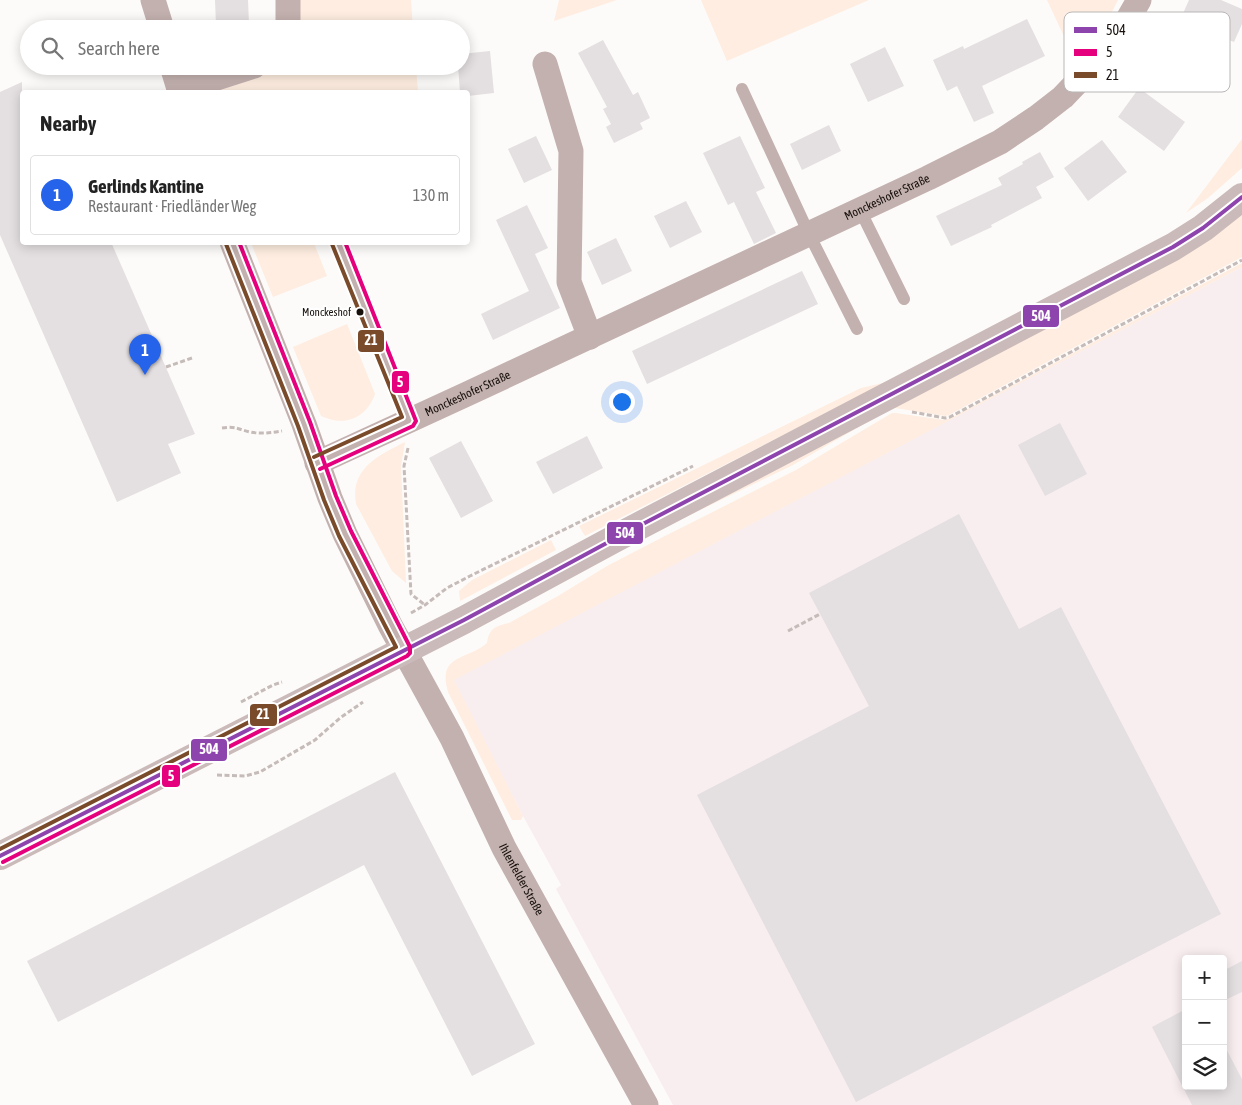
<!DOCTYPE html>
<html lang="en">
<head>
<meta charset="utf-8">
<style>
	:root { --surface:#fff; --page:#f2f2f2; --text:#222; --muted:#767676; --line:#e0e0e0; --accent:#2563eb }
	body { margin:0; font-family:"Asap Condensed",sans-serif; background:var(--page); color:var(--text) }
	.controls { position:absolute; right:15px; bottom:15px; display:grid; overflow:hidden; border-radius:5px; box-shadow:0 2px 12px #0003 }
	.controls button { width:45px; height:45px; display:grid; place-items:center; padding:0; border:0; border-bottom:1px solid var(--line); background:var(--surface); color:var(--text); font:25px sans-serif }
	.you { position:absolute; left:621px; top:401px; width:18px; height:18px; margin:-12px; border:4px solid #fff; border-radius:50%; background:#1a73e8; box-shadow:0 0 0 8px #1a73e833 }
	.badge { display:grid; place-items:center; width:32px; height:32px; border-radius:50%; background:var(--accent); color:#fff; font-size:16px; font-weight:700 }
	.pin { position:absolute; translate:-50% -41px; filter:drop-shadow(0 1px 2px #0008) }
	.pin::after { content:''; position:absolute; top:26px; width:18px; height:15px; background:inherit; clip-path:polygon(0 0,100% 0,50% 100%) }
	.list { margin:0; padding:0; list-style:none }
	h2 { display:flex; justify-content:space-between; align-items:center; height:65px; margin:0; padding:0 20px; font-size:21px }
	h2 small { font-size:16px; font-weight:400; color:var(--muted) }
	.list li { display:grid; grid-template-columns:32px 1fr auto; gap:15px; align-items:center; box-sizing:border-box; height:80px; margin:0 10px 10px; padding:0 10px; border:1px solid var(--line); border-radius:5px }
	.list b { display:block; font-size:19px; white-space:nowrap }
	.list p { margin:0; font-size:16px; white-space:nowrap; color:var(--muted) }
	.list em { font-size:16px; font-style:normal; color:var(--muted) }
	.icon { flex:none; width:28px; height:28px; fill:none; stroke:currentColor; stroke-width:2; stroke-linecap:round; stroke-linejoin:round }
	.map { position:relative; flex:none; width:1242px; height:1105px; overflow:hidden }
	.search { position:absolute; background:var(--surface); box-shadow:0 2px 12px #0003; left:20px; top:20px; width:450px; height:55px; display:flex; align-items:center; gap:12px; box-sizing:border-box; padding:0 18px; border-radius:28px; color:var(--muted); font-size:19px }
	.panel { position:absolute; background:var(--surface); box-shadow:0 2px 12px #0003; left:20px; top:90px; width:450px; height:155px; border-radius:5px }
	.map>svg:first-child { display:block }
	.industrial { fill:#f8eeef; fill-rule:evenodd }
	.green { fill:#feede0 }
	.building { fill:#e4dfe1 }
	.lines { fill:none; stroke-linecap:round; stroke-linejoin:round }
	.path { stroke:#c5bbb9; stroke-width:3; stroke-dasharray:5 2.5; stroke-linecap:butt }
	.lane { stroke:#c3b1af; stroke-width:12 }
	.street { stroke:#c3b1af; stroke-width:25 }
	.secondary { stroke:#cabab9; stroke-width:28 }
	.bus-1-casing { stroke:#fff; stroke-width:8 }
	.bus-2-casing { stroke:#fff; stroke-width:8 }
	.bus-3-casing { stroke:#fff; stroke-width:8 }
	.bus-1 { stroke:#8e44ad; stroke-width:4 }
	.bus-2 { stroke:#e5007d; stroke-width:4 }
	.bus-3 { stroke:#7a4b2a; stroke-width:4 }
	.bus-dot { fill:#160f0b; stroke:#fff; stroke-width:2 }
	.labels { text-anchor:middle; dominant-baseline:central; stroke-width:4; stroke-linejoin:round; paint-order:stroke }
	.bus-label { font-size:11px; fill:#160f0b; stroke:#fff; text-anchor:end }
	.street-label { font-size:12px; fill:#160f0b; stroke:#fff }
	.key { fill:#fff; stroke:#b9b7b6; stroke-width:1 }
	.key-label { font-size:14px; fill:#160f0b }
	.line-badge { stroke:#fff; stroke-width:2 }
	.badge-label { font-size:14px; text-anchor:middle; font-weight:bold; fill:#fff }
</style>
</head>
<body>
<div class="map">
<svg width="1242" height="1105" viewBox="0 0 1242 1105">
	<rect width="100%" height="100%" fill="#fdfbf9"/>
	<path class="industrial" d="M1242 267V1105H673L556 889 561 885 523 816 453 680ZM1186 959H1223V1086H1186Z"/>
	<path class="green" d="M298 0H411L413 29H297Z
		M559 0H617L554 21Z
		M701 0H869L727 61Z
		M1047 0H1118L1107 22 1075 60Z
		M274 66H416L418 92H204L262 74Z
		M1242 139V168L1208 198 1186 213Z
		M1242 215V257L949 415 945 416 895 408 890 409 793 465 655 532 1209 237Z
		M251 243H314L327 276 273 297Z
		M1242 263V267L454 680 523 816 521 820H512L448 692C437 654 466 661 487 643 489 628 496 626 509 623L558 596 607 566 659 539 796 470 892 413H896L944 420 951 418Z
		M347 324 375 394C366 419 344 427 321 416L293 347Z
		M887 382 585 536 579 526 861 388Z
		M405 442 401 466 406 583 392 571 356 504C350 468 378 456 405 442Z
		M551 540 556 550 460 601 459 591 472 580Z"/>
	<path class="building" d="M215 0H248L249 24 216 25Z
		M1189 0H1221L1242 9V24L1234 42 1216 35 1193 85 1148 65 1161 36 1171 40Z
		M1027 19 1045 56 982 86 994 113 974 122 957 86 947 91 933 60 963 46 964 49Z
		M603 40 633 95 638 92 650 118 640 123 643 129 614 143 606 127 611 124 603 109 607 107 578 53Z
		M885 47 904 86 868 102 850 64Z
		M490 51 494 93 468 96V92H460L458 66H461V54Z
		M22 82V242H111L195 434 168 444 181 473 117 502 0 235V92Z
		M1139 88 1185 122 1164 151 1118 117Z
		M829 125 841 151 802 170 790 144Z
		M536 136 552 170 524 183 508 149Z
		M740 136 765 188 756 192 776 233 754 244 734 202 728 205 703 153Z
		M1102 140 1127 172 1088 201 1064 168Z
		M1040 152 1054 177 1036 187 1042 198 991 225 992 227 951 246 936 216 1002 185 998 178 1023 164 1022 162Z
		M686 201 702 232 670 248 654 216Z
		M527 205 548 248 535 254 560 308 493 340 481 314 529 291 496 220Z
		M616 238 632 271 602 285 587 252Z
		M802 271 818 304 647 384 632 351Z
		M1060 423 1087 474 1045 496 1018 445Z
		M587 436 603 468 553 494 536 462Z
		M461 441 493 501 461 518 429 458Z
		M959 514 1019 629 1061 607 1221 914 856 1102 697 795 869 706 809 593Z
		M395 772 535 1044 472 1076 364 865 58 1022 27 961Z
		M1242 961V992L1223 1001V971Z
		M1186 1009V1086H1223V1043L1242 1079V1105H1192L1152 1027Z"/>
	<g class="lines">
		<path class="path" d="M166 367 192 358
			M912 412 945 418 950 417 1242 260
			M222 428C236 426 237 429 250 432 260 434 271 433 282 431
			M408 448 404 466 411 594 425 605
			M411 613 425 605 447 588 470 576 693 466
			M788 631 820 614
			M241 702 273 685 282 682
			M217 775 245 776 260 772 315 740 340 718 363 702"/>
		<path class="lane" d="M742 89 809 234 857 329
			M860 210 904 299
			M338 242 410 420"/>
		<g class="street">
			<path d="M153 0 162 29"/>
			<path d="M288 0V29"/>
			<path d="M545 64 571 151 569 282 590 337"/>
			<path d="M172 66 180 92"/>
			<path d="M179 90 254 66"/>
			<path id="s1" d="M232 242 304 424 330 498 345 534 390 625 452 738 504 848 646 1105"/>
			<path id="s2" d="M317 463 467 394 928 178 1000 142 1036 118 1063 97 1084 75 1120 33 1139 0"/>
		</g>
		<path class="secondary" d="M0 856 464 620 616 538 1173 247 1203 228 1242 197"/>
		<g class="bus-1-casing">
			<path id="bus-1" d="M0 856 464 620 616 538 1173 247 1203 228 1242 197"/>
		</g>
		<g class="bus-2-casing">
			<path id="bus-2" d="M320 469 413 426 416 421 345 242
				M3 862 407 656 410 653V647L351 531 336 496 310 422 239 242"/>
		</g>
		<g class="bus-3-casing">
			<path id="bus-3" d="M314 457 402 417 332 244
				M0 849 396 647 339 536 324 500 298 426 226 244"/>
		</g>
		<use href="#bus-1" class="bus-1"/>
		<use href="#bus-2" class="bus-2"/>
		<use href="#bus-3" class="bus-3"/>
	</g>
	<circle class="bus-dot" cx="360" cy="312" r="4.5"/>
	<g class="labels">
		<g class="bus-label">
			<text x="351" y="312">Monckeshof</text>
		</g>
		<g class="street-label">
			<text stroke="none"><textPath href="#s2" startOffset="629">Monckeshofer Straße</textPath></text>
			<text stroke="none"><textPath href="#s2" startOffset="166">Monckeshofer Straße</textPath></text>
			<text stroke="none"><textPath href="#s1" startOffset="701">Ihlenfelder Straße</textPath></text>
		</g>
	</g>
	<rect x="1064" y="12" width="166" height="80" rx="8" class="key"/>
	<rect x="1074" y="27" width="23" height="6" fill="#8e44ad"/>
	<rect x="1074" y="49" width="23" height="7" fill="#e5007d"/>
	<rect x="1074" y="72" width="23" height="6" fill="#7a4b2a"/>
	<g class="key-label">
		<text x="1106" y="35">504</text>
		<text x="1106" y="57">5</text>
		<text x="1106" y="80">21</text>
	</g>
	<g class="line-badge">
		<rect x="1022" y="304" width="38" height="24" rx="5" fill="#8e44ad"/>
		<rect x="357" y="329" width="28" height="24" rx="5" fill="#7a4b2a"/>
		<rect x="391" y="370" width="19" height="24" rx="5" fill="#e5007d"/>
		<rect x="606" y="521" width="38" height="24" rx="5" fill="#8e44ad"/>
		<rect x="249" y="703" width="29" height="24" rx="5" fill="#7a4b2a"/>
		<rect x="190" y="738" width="38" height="24" rx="5" fill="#8e44ad"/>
		<rect x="161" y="764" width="20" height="24" rx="5" fill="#e5007d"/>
	</g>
	<g class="badge-label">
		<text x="1041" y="321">504</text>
		<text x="371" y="345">21</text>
		<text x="400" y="387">5</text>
		<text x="625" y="538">504</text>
		<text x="263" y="719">21</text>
		<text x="209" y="754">504</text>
		<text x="171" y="781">5</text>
	</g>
</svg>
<div class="controls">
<button>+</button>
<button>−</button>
<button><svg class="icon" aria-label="layers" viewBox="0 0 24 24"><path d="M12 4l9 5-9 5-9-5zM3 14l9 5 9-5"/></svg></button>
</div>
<div class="you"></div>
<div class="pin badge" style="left:145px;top:375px">1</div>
<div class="search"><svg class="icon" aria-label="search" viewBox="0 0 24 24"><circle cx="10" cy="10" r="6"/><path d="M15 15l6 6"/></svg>Search here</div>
<section class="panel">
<h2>Nearby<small></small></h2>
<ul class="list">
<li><span class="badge">1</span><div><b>Gerlinds Kantine</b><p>Restaurant · Friedländer Weg</p></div><em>130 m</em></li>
</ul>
</section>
</div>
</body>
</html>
